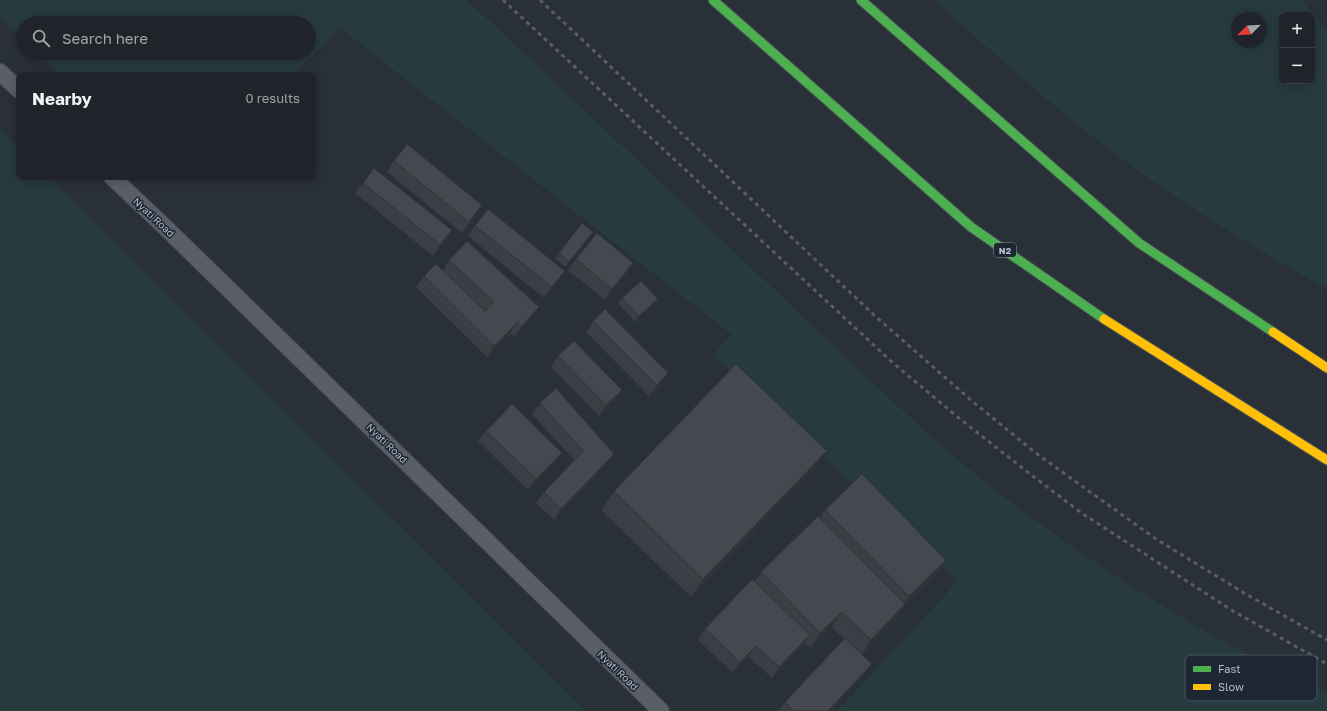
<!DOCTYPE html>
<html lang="en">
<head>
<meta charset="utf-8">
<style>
	:root { --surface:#20242a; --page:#282c32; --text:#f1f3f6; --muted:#a2a4a8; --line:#3d4147 }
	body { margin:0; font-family:"Golos Text",sans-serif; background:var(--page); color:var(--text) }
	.controls { position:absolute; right:12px; top:12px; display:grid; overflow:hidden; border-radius:8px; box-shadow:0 2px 10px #0003 }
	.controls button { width:36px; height:36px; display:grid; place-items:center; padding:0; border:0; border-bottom:1px solid var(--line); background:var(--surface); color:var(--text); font:20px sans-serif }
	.compass { position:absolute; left:1231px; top:12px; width:36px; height:36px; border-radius:50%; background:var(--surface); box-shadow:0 2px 10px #0003; rotate:246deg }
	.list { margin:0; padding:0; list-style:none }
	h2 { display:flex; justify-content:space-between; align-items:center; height:52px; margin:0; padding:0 16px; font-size:17px }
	h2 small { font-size:13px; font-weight:400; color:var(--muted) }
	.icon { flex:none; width:22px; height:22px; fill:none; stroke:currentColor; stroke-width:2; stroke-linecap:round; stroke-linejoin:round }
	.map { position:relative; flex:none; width:1327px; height:711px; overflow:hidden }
	.search { position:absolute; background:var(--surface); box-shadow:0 2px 10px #0003; left:16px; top:16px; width:300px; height:44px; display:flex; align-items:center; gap:10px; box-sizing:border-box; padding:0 14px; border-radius:22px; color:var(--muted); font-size:15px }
	.panel { position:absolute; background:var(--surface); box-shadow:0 2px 10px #0003; left:16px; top:72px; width:300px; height:108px; border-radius:8px }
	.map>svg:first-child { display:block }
	.green { fill:#273a3e; fill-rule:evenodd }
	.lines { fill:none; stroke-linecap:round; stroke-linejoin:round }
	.lane-casing { stroke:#484c53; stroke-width:18 }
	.fast-casing { stroke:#474c53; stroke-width:11 }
	.slow-casing { stroke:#474c53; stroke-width:11 }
	.lane { stroke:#5a5e66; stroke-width:16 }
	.fast { stroke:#4caf50; stroke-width:9 }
	.slow { stroke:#ffc107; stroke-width:9 }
	.rail { stroke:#595d64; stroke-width:3; stroke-dasharray:4 4; stroke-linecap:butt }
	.wall { fill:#3a3f45 }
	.shaded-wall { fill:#303338 }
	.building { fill:#444950; stroke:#303338 }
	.labels { text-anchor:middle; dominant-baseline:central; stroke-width:3; stroke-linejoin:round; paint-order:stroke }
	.shield { fill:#1d2633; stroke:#878f9c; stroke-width:1 }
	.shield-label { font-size:9px; font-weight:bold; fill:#b4bcc9 }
	.street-label { font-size:10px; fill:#b4bcc9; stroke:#1d2633 }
	.key { fill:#1d2633; stroke:#4a5360; stroke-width:1 }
	.key-label { font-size:11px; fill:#b4bcc9 }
</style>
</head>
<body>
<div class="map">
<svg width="1327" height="711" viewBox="0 0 1327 711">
	<rect width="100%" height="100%" fill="#2a3038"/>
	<path class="green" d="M0 0H466L506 36 871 381C911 418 950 455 993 488 1057 538 1124 583 1193 624 1236 650 1282 672 1327 694V711H837L958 581 713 355 732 335 340 28 293 75H60L37 53H309V23H23V40L0 18Z
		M934 0H1302L1327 30V289C1257 250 1188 207 1123 160 1057 111 996 55 934 0ZM1282 15H1312V81H1282ZM1237 18H1261V42H1237Z
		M0 129 19 148V177H49L586 711H0Z"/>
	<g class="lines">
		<g class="lane-casing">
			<path id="lane" d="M0 72 19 90
				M112 177 166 228 661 711"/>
		</g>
		<g class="fast-casing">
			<path id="fast" d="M713 0 971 227 1104 319
				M861 0 1139 243 1273 332"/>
		</g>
		<g class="slow-casing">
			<path id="slow" d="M1104 319 1327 460
				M1273 332 1327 368"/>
		</g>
		<use href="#lane" class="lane"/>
		<use href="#fast" class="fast"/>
		<use href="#slow" class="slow"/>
		<path class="rail" d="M503 0 893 363 960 419 1030 474 1083 514 1233 611 1327 664
			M540 0 875 316 972 401 1037 454 1156 539 1244 593 1327 640"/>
	</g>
	<path class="wall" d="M394 161 475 216 462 233 387 172Z
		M363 183 444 241 433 256 355 193Z
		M475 226 565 271 557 282 544 298 468 236Z
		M593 232 565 267 555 259 559 253Z
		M576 259 633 263 626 274 605 300 568 270Z
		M449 260 539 307 531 317 514 337 510 333 487 357 416 287 424 276 443 270Z
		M622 298 654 304 635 322 618 303Z
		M593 321 668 373 661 384 649 396 586 332Z
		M558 356 622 390 614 401 599 416 551 367Z
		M540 403 614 454 607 465 554 520 536 503 544 492 574 460 532 414Z
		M486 431 562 453 554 463 528 490 478 441Z
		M814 469 691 597 601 510 614 491Z
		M825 510 936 575 903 607 895 619 862 654 865 674 831 711H779L785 702 844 639 832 627 810 648 805 643 772 678 748 656 733 673 698 640 705 629 754 582 761 572 819 518Z"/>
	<path class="shaded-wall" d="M482 205 475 216 462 233 469 222Z
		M452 230 444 241 433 256 440 245Z
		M633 263 626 274 605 300 612 289Z
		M565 271 557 282 544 298 552 287Z
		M658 299 654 304 635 322 639 316Z
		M539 307 531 317 514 337 522 326Z
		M518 322 510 333 487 357 494 346Z
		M668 373 661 384 649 396 657 385Z
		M622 390 614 401 599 416 606 405Z
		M827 451 814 469 691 597 703 579Z
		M562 453 554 463 528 490 536 479Z
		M614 454 607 465 554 520 561 509Z
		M946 560 936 575 903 607 895 619 861 655 871 640 899 610 909 596Z
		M842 612 832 627 810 648 820 633Z
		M810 635 803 645 772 678 779 667Z
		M756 646 748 656 733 673 740 662Z
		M872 664 865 674 831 711H828Z"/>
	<path class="building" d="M407 144 482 205 469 222 394 161Z
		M374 168 452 230 440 245 363 183Z
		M488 209 565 271 552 287 475 226Z
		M582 223 593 232 569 262 559 253Z
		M597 233 633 263 612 289 576 259Z
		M467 241 539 307 522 326 518 322 494 346 424 276 436 264 485 311 494 302 449 260Z
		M641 281 658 299 639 316 622 298Z
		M605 309 668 373 657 385 593 321Z
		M574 341 622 390 606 405 558 356Z
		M736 364 827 451 703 579 614 491Z
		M556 388 614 454 561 509 544 492 583 451 540 403Z
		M512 404 562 453 536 479 486 431Z
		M862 474 946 560 909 596 825 510Z
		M818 516 905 604 871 640 842 612 820 633 761 572Z
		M752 579 810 635 779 667 756 646 740 662 705 629Z
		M845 638 872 664 828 711H794L785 702Z"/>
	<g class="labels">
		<rect class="shield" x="994" y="243" width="22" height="14" rx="3"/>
		<g class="shield-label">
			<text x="1005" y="250">N2</text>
		</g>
		<g class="street-label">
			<text transform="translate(154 217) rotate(43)">Nyati Road</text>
			<text transform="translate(387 443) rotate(44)">Nyati Road</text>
			<text transform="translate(618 670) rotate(44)">Nyati Road</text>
		</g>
	</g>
	<rect x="1185" y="655" width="132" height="46" rx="6" class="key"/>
	<rect x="1193" y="666" width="18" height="6" fill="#4caf50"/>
	<rect x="1193" y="684" width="18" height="6" fill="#ffc107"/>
	<g class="key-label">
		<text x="1218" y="673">Fast</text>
		<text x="1218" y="691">Slow</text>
	</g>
</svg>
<div class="controls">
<button>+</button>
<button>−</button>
</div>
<svg class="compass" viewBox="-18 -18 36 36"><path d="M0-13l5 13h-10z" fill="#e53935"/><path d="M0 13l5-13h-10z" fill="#a2a4a8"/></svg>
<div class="search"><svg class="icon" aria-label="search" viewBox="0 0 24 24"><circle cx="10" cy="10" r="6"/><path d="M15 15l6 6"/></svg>Search here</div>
<section class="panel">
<h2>Nearby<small>0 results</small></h2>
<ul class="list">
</ul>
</section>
</div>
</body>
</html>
